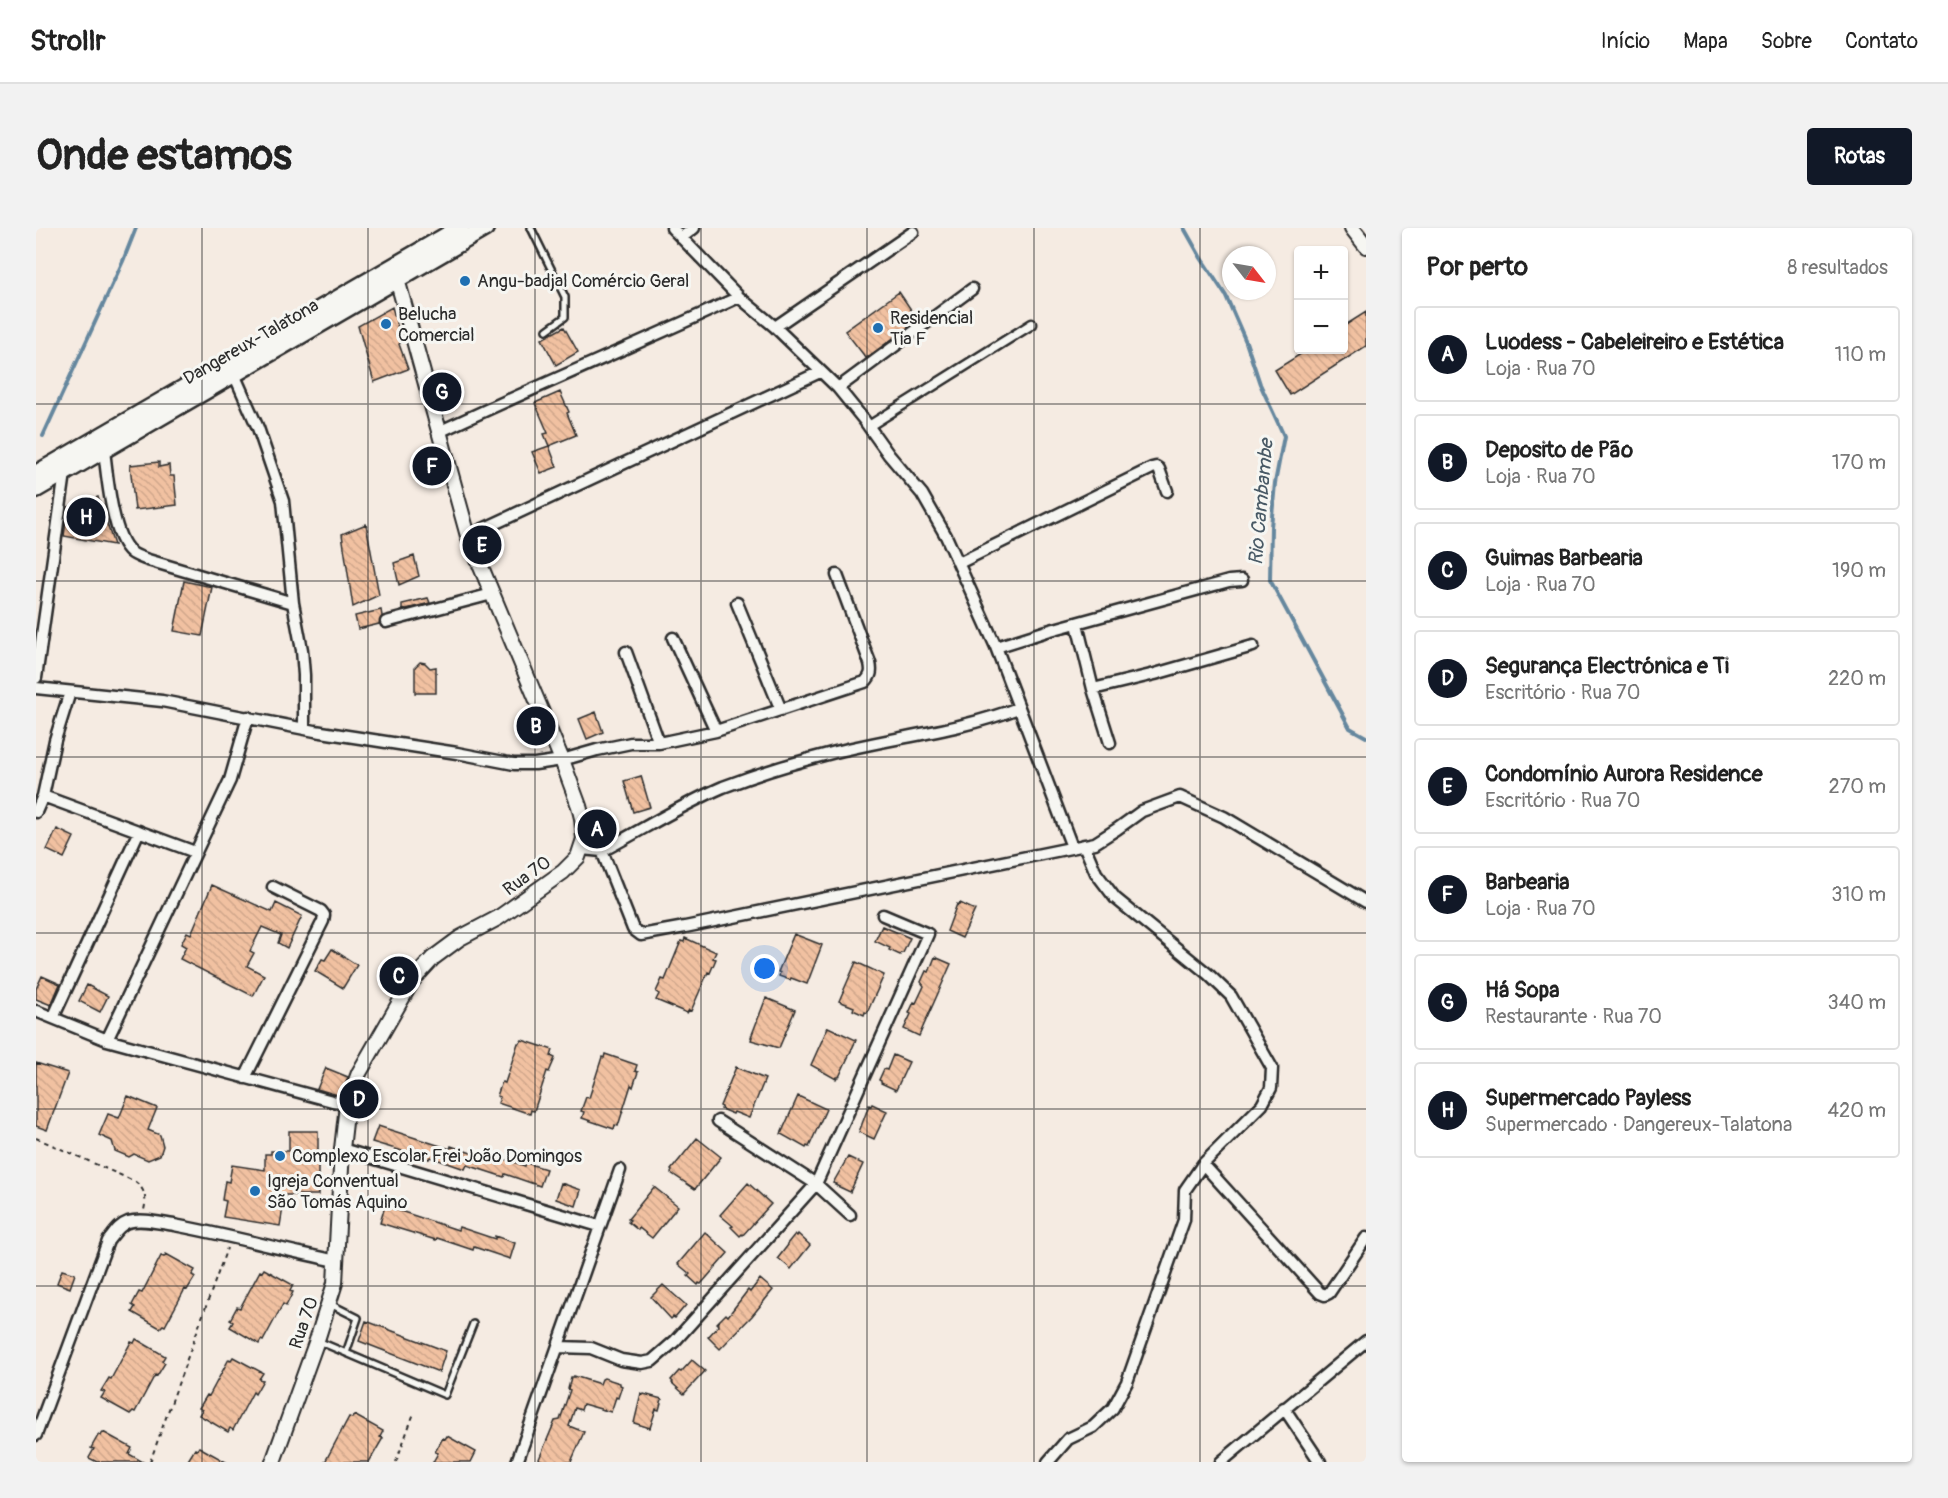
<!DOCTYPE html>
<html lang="pt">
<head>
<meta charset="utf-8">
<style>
	:root { --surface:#fff; --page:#f2f2f2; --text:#222; --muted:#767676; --line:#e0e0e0; --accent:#111827 }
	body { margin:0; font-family:Pangolin,sans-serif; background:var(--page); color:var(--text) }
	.controls { position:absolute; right:18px; top:18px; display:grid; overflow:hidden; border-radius:6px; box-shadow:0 2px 4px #0004 }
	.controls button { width:54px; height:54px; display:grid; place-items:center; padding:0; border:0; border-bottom:2px solid var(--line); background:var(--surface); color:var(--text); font:30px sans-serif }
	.compass { position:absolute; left:1186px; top:18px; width:54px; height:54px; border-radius:50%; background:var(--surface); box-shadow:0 2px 4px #0004; rotate:121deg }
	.you { position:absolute; left:729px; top:741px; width:21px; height:21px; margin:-15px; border:4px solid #fff; border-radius:50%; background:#1a73e8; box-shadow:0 0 0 9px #1a73e833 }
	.badge { display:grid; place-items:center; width:39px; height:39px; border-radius:50%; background:var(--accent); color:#fff; font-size:20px; font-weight:700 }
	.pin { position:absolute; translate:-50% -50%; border:3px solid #fff; box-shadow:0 2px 6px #0006 }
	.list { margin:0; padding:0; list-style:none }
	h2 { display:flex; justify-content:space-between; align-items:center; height:78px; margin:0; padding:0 24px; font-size:26px }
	h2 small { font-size:20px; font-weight:400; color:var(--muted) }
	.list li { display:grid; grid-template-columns:39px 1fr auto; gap:18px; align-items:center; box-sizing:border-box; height:96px; margin:0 12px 12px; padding:0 12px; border:2px solid var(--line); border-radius:6px }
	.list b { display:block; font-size:22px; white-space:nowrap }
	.list p { margin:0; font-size:20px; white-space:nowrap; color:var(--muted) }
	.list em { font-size:20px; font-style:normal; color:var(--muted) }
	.map { position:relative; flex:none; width:1330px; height:1234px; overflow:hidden; border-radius:6px }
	header { display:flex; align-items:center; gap:36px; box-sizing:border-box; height:84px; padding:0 30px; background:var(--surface); border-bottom:2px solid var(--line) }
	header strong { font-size:28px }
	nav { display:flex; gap:33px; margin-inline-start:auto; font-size:21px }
	.intro { display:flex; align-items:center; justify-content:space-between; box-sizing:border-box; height:144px; padding:0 36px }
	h1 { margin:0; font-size:42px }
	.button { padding:15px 27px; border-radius:6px; background:var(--accent); color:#fff; font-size:21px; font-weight:700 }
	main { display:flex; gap:36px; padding:0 36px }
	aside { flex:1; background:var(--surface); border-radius:6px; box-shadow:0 2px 4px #0004 }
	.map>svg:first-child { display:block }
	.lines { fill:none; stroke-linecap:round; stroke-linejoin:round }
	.stream { stroke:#65879e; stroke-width:4 }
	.building { fill:url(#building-back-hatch); stroke:#2b2b2b; stroke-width:1.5 }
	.service-casing { stroke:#2b2b2b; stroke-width:10 }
	.pedestrian-casing { stroke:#2b2b2b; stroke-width:13 }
	.minor-casing { stroke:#2b2b2b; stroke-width:15 }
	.tertiary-casing { stroke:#2b2b2b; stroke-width:18 }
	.secondary-casing { stroke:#2b2b2b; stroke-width:21 }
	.path { stroke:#2b2b2b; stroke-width:2; stroke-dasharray:4.5 4.5; stroke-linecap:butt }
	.service { stroke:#f6f6f2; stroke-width:5 }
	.pedestrian { stroke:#f6f6f2; stroke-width:8 }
	.minor { stroke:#f6f6f2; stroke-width:10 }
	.tertiary { stroke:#f6f6f2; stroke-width:14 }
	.secondary { stroke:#f6f6f2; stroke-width:16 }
	.grid { fill:none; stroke:#2b2b2b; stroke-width:1.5; stroke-opacity:0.55 }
	.poi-dot { fill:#1f6fb2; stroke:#f6f6f2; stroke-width:2 }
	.labels { text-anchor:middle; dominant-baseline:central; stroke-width:6; stroke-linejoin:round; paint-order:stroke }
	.poi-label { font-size:18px; fill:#2b2b2b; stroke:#f6f6f2; text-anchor:start }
	.street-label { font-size:18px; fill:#2b2b2b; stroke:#f6f6f2 }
	.water-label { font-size:20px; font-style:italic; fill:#485965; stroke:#f6f6f2 }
</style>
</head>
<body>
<header>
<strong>Strollr</strong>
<nav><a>Início</a><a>Mapa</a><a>Sobre</a><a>Contato</a></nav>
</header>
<div class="intro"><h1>Onde estamos</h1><a class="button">Rotas</a></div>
<main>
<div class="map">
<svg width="1330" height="1234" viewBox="0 0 1330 1234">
	<defs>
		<pattern id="building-back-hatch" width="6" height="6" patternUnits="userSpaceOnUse" patternTransform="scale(1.5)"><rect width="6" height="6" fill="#f1c1a1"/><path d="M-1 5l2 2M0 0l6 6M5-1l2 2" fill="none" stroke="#cfa68b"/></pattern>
	</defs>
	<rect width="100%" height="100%" fill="#f5ebe2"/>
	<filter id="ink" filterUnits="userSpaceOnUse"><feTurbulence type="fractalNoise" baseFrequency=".0167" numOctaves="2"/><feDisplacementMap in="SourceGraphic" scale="12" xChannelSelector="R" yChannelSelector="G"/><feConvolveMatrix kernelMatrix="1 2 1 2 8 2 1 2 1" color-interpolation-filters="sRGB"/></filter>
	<g filter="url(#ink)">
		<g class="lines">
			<path class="stream" d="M1148 0 1165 30 1190 68 1210 114 1224 156 1248 208 1239 255 1235 299 1234 352 1314 500 1330 509
				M7 208 87 33 100 0"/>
		</g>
		<path class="building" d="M863 64 882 92 830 130 809 103Z
			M356 79 366 114 363 116 372 141 338 154 322 98Z
			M1330 84V118L1254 167 1239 142 1271 122H1308V98Z
			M528 99 542 124 520 137 506 111Z
			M524 164 533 184 531 185 540 207 513 218 508 206 512 205 499 175Z
			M513 218 521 239 505 245 496 224Z
			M123 234V239L133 237 134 248H138L141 277 99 282 94 237Z
			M62 269 78 317 28 308 32 279Z
			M330 296 343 367 317 379 306 306Z
			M378 328 383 348 363 357 358 335Z
			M148 353 176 359 166 408 138 403Z
			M392 370 394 375 366 382V376Z
			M345 382 346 388 343 396 322 401 319 388Z
			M384 434 389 435 394 440 400 439V465H379V439Z
			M560 484 567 504 551 511 543 491Z
			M605 548 614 579 597 584 588 553Z
			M569 583 580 607 566 615 555 589Z
			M21 601 38 609 28 630 11 622Z
			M176 657 236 684 240 675 266 688 251 720 242 715 245 707 226 699 214 723 218 725 211 738 228 747 217 768 144 731 150 719 145 716 151 704 155 706Z
			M924 675 939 682 926 710 911 703 921 676 923 677Z
			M846 698 874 710 867 725H865L864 727 853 722 854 720 839 713Z
			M758 706 786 717 771 756 755 750 754 752 743 748 744 745 742 744Z
			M649 710 680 724 677 730 680 731 674 745 672 744 655 783 653 782 651 785 620 772 623 766 620 764 626 751 629 752 645 713 648 714Z
			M296 721 321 737 307 760 279 743 286 731 289 732Z
			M899 729 915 736 883 808 868 801 875 786 873 785 878 774 880 775 888 758 885 754 890 743 893 744Z
			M820 734 848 747 831 785 829 784 828 787 817 782 818 779 803 773Z
			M6 748 24 756 15 777 0 771V761Z
			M51 757 72 768 64 784 43 773Z
			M730 770 759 782 743 820 715 812 716 809H715Z
			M792 799 820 812 803 849H801L800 851 775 837Z
			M486 812 517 822 515 828 519 830 513 844 511 843 498 883 495 882 494 886 462 875 464 869 461 868 466 854 469 855 482 815H484Z
			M569 826 601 837 599 843 602 844 597 859 595 857 582 898 579 897 578 901 546 890 548 884 545 883 550 869 553 870 566 829 568 830Z
			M857 827 873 834 860 862 845 855V853L843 852 848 841 851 842Z
			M0 835 32 845 11 902 0 898Z
			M700 839 729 851 713 890 698 884 697 886 685 881 686 879 684 878Z
			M290 840 312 849 305 868 281 861Z
			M92 868 121 880 112 902 124 907 127 918 124 927 112 932 98 926 93 929 79 923 76 913 63 907 72 886 83 890Z
			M762 868 790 881 773 919 771 918 770 920 745 906Z
			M836 876 851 883 838 911 823 904 833 877 835 878Z
			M342 898 414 921 415 918 452 931 454 926 489 938 490 935 510 941 504 958 469 946 468 949 431 937 429 941 394 929 393 931 336 914Z
			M253 903H282V967H249L244 998 187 989 190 973 186 972 189 953 193 954 196 937 229 942V926H235V923H253Z
			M661 910 685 929 659 961 635 945 636 943 635 942Z
			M812 929 827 936 814 964 799 957 800 956 797 955Z
			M525 955 545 962 540 978 520 971Z
			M712 955 735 976 707 1007 706 1006 704 1008 695 999 697 998 684 987Z
			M618 959 642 978 616 1010 603 1000 602 1002 592 994 594 992 592 991Z
			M349 978 422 1002 423 999 459 1011V1008L479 1015 474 1031 438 1019 437 1022 401 1010 400 1012 344 995Z
			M669 1004 692 1025 665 1056 663 1055 662 1057 652 1048 654 1046 642 1036Z
			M759 1006 761 1008 762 1006 774 1017 755 1041 742 1030 752 1017 751 1016Z
			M130 1026 159 1042 156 1047 159 1049 151 1062 149 1061 129 1098 127 1097 124 1100 96 1084 99 1079 96 1077 103 1064 106 1065 125 1028 128 1029Z
			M228 1041 257 1057 254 1063 257 1064 250 1078 247 1076 227 1113 225 1112 223 1116 194 1099 197 1094 194 1092 201 1079 204 1080 224 1043 226 1044Z
			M26 1042 39 1046 34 1060 21 1055Z
			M724 1051 737 1062 716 1088 684 1121 672 1109 683 1097 681 1095 690 1086 692 1088 712 1062 714 1064Z
			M627 1057 650 1077 639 1090 637 1089 635 1091 615 1069Z
			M330 1093 410 1123 403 1144 323 1113Z
			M100 1111 129 1128 126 1133 129 1135 121 1148 119 1147 99 1184 97 1183 94 1186 65 1170 69 1164 65 1163 73 1150 75 1151 95 1114 98 1115Z
			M197 1129 227 1145 223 1151 227 1152 219 1166 217 1164 197 1202 194 1200 192 1204 163 1187 166 1182 163 1180 171 1167 173 1168 193 1131 195 1132Z
			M656 1132 669 1143 648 1166 636 1155 637 1154 635 1152 643 1143 645 1144Z
			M538 1148 564 1156 566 1151 568 1150 584 1155V1157L586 1158 582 1170 580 1169 575 1184 547 1176 545 1182 539 1180 533 1198 548 1204 535 1234H510L503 1231 519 1193 524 1192 534 1162 532 1161 535 1149H538Z
			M605 1166 607 1167 608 1166 626 1171 623 1182 620 1181 614 1200 598 1195Z
			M318 1187 347 1203 344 1209 347 1210 333 1234H289L313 1189 316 1190Z
			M67 1204 96 1220 93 1226 107 1234H61L53 1230 58 1221 55 1220 63 1206 65 1208Z
			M411 1208 440 1224 435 1234H397L402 1225 399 1224 407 1210 409 1211Z
			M163 1219 190 1234H151L159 1221 161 1222Z"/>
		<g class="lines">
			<g class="service-casing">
				<path id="service" d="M495 0 529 69V89L511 102
					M294 1076 322 1090 310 1125
					M282 1113 409 1167 437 1096"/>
			</g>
			<g class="pedestrian-casing">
				<path id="pedestrian" d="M833 198 996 96"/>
			</g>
			<g class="minor-casing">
				<path id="minor" d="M636 0 703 69 739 99 802 160 828 192 853 227 886 266 910 308 960 419 1036 619
					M645 10 658 0
					M739 99 877 4
					M198 146 222 200 247 273 257 375 266 422 268 447V501
					M802 160 936 61
					M403 204C503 157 604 115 703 69
					M68 222C71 246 76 309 95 324 99 328 107 330 112 332L257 375
					M432 308 784 144
					M923 335 1116 240 1120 239 1123 241 1131 263
					M701 375 745 482
					M350 394 456 366
					M1041 396 1057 461 1074 515
					M637 410 680 503
					M960 419 1011 403 1193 353 1206 352
					M590 424 623 515
					M0 450 29 245
					M0 460 126 473 279 503 421 525 478 536H499L526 532 561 522 595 515H623L680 503 829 454C835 448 836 444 834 435L801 347
					M1057 461 1119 446 1217 418
					M7 568 159 624
					M0 584 7 568 19 512 34 464
					M546 621 566 623C606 602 645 577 687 559 721 546 757 535 792 526 855 509 921 504 982 480
					M566 623 597 701 605 707 649 699 1059 615 1081 601 1106 583 1144 569 1188 589 1330 674
					M0 783 71 812 311 877
					M17 790 103 603
					M71 812 194 552 212 489
					M209 850 287 693 288 687 285 683 237 659
					M682 893 780 956 814 987
					M306 921 563 998
					M1167 936 1284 1065 1289 1067 1293 1065 1330 1010
					M523 1119 555 1120 585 1132 606 1135 616 1133 639 1113 780 956 892 706 847 687
					M1248 1180 1284 1234
					M0 1207 72 1013C78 1006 83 997 92 994 106 990 124 995 138 997 192 1007 246 1022 301 1033
					M481 1234 584 942
					M1012 1234 1032 1211 1057 1199 1077 1180 1091 1154 1148 992 1149 962 1167 936 1226 877 1235 860 1236 840 1195 768 1172 746 1079 670 1060 645 1048 617
					M1185 1234 1330 1113"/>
			</g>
			<g class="tertiary-casing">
				<path id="tertiary" d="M1316 0 1330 18
					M237 1234 281 1112 299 1055 306 921 311 877 323 845 376 753 397 730 424 710 462 690 527 644 542 629 548 611 546 590 543 578 526 532 432 308 361 51"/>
			</g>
			<g class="secondary-casing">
				<path id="secondary" d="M0 246 424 0
					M0 261 449 0"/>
			</g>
			<path class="path" d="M0 910 98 953C109 961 111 969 108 982
				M114 1234 191 1020
				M360 1234 378 1185"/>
			<use href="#service" class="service"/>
			<use href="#pedestrian" class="pedestrian"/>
			<use href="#minor" class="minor"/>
			<use href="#tertiary" class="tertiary"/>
			<use href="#secondary" class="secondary"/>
		</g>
	</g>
	<path class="grid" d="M166 0V1234M332 0V1234M499 0V1234M665 0V1234M831 0V1234M998 0V1234M1164 0V1234M0 176H1330M0 353H1330M0 529H1330M0 705H1330M0 881H1330M0 1058H1330"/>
	<g class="poi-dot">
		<circle cx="429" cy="53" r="6"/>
		<circle cx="350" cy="96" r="6"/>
		<circle cx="842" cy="100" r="6"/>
		<circle cx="244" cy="928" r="6"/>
		<circle cx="219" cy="963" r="6"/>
	</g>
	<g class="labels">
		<g class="poi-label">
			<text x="441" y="53">Angu-badjal Comércio Geral</text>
			<text x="362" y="86">Belucha<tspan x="362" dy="21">Comercial</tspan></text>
			<text x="854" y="90">Residencial<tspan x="854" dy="21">Tia F</tspan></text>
			<text x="256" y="928">Complexo Escolar Frei João Domingos</text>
			<text x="231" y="953">Igreja Conventual<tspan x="231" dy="21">São Tomás Aquino</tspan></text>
		</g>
		<g class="street-label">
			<text transform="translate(215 114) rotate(-30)">Dangereux-Talatona</text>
			<text transform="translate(491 648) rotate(-36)">Rua 70</text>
			<text transform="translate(268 1095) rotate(-71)">Rua 70</text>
		</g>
		<g class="water-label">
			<text transform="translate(1225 274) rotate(-85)">Rio Cambambe</text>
		</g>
	</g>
</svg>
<div class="controls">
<button>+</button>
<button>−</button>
</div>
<svg class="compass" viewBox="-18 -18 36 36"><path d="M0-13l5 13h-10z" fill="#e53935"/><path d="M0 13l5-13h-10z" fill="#767676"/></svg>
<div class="you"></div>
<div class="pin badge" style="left:561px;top:601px">A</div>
<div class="pin badge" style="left:500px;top:498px">B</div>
<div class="pin badge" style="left:363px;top:748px">C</div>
<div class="pin badge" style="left:323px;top:871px">D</div>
<div class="pin badge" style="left:446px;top:317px">E</div>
<div class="pin badge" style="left:396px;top:238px">F</div>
<div class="pin badge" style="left:406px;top:164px">G</div>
<div class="pin badge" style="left:50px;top:289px">H</div>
</div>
<aside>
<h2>Por perto<small>8 resultados</small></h2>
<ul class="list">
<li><span class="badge">A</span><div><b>Luodess - Cabeleireiro e Estética</b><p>Loja · Rua 70</p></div><em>110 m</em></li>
<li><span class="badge">B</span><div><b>Deposito de Pão</b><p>Loja · Rua 70</p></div><em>170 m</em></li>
<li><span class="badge">C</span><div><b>Guimas Barbearia</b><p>Loja · Rua 70</p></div><em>190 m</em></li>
<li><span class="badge">D</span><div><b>Segurança Electrónica e Ti</b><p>Escritório · Rua 70</p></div><em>220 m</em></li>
<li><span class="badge">E</span><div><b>Condomínio Aurora Residence</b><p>Escritório · Rua 70</p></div><em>270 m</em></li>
<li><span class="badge">F</span><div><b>Barbearia</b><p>Loja · Rua 70</p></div><em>310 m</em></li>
<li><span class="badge">G</span><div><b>Há Sopa</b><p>Restaurante · Rua 70</p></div><em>340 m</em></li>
<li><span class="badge">H</span><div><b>Supermercado Payless</b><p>Supermercado · Dangereux-Talatona</p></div><em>420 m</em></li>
</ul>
</aside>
</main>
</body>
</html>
